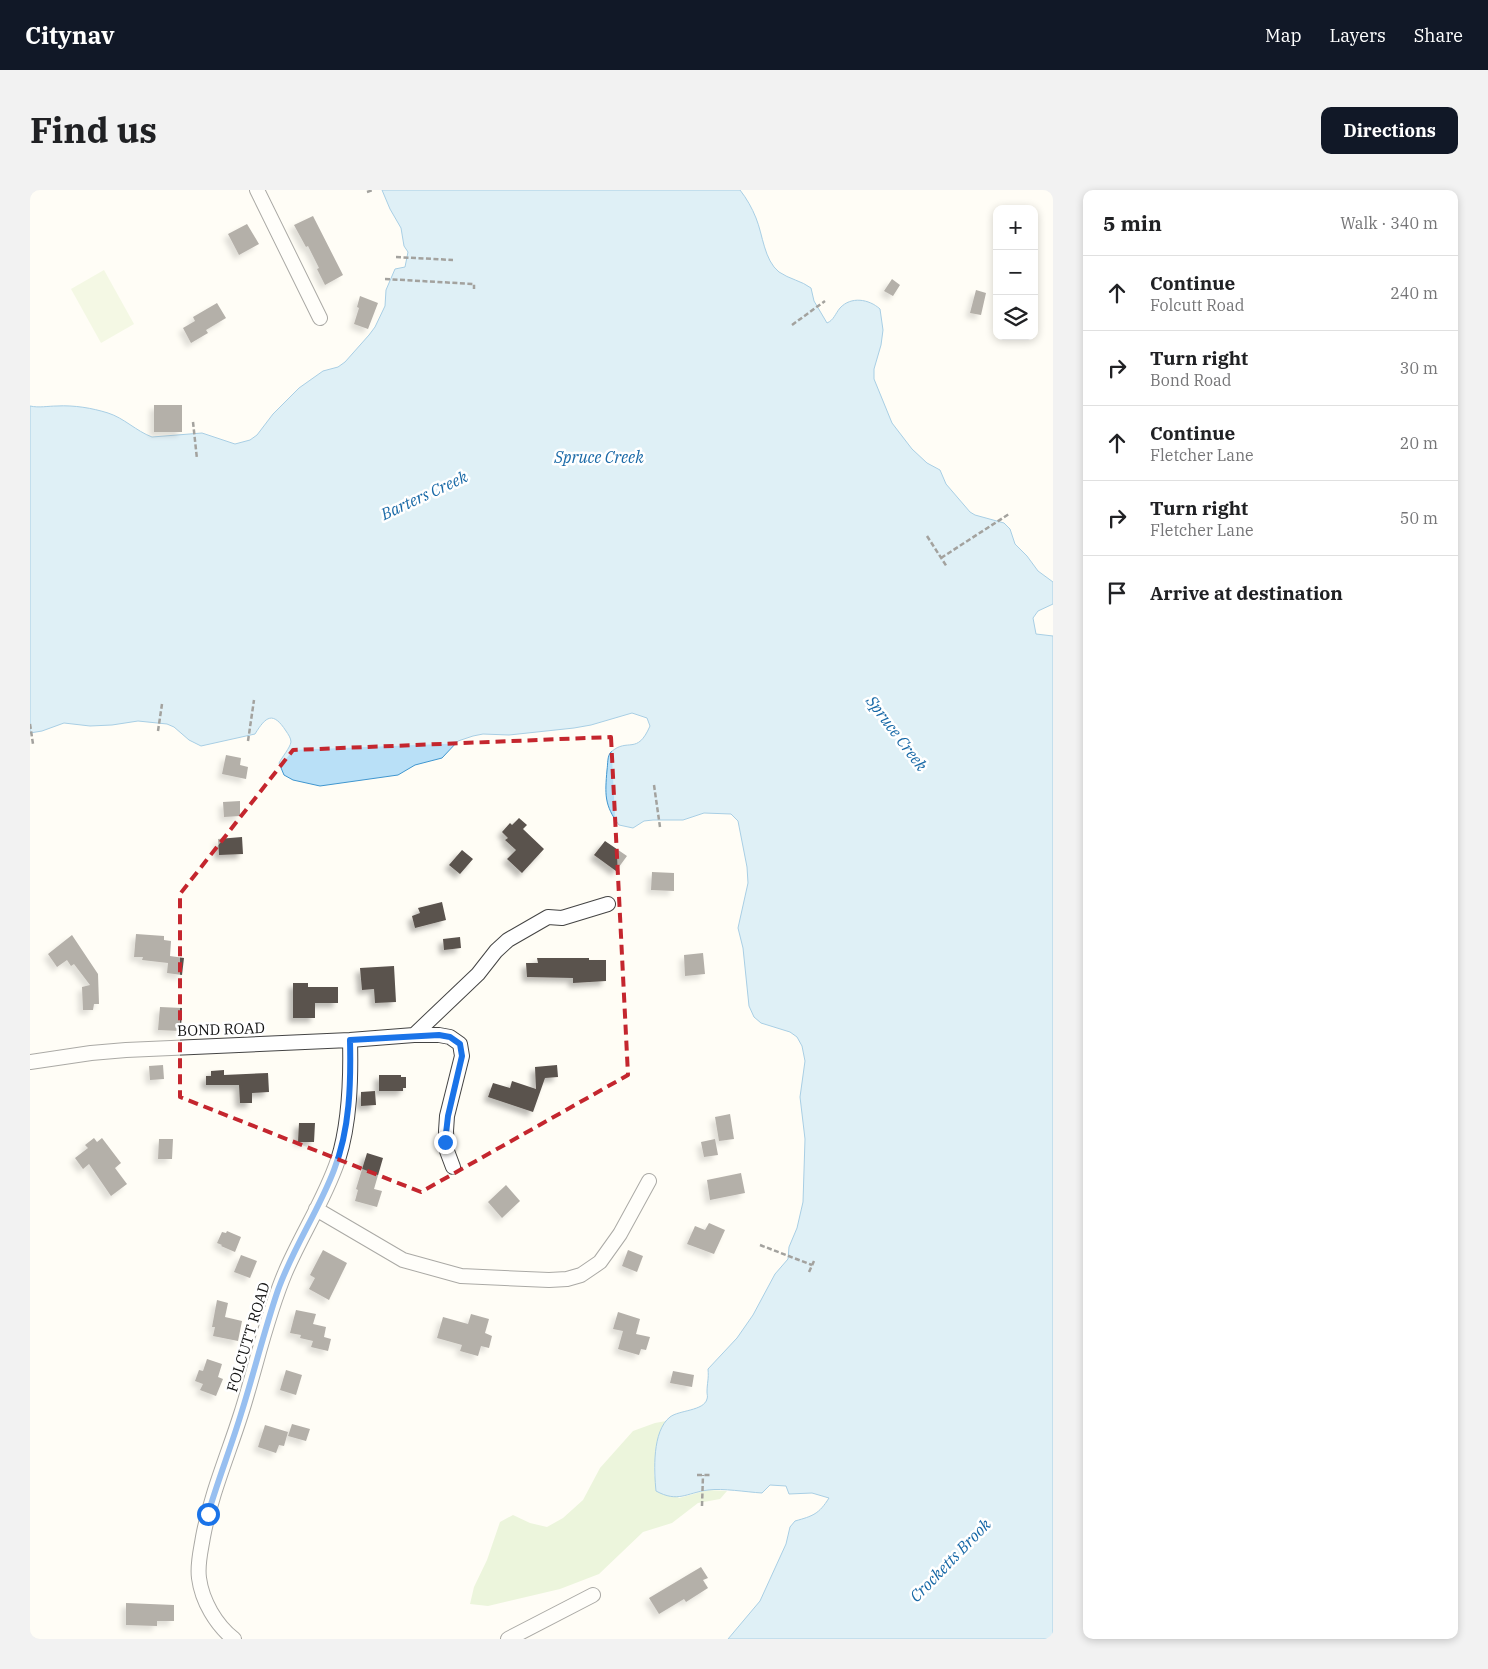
<!DOCTYPE html>
<html lang="en">
<head>
<meta charset="utf-8">
<style>
	:root { --surface:#fff; --page:#f2f2f2; --text:#202124; --muted:#757577; --line:#e0e0e0; --accent:#111827 }
	body { margin:0; font-family:"IBM Plex Serif",serif; background:var(--page); color:var(--text) }
	.controls { position:absolute; right:15px; top:15px; display:grid; overflow:hidden; border-radius:10px; box-shadow:0 2px 8px #0003 }
	.controls button { width:45px; height:45px; display:grid; place-items:center; padding:0; border:0; border-bottom:1px solid var(--line); background:var(--surface); color:var(--text); font:25px sans-serif }
	.stop { position:absolute; width:15px; height:15px; margin:-11px; border:4px solid #1a73e8; border-radius:50%; background:#fff }
	.stop.end { background:#1a73e8; border-color:#fff; box-shadow:0 1px 5px #0008 }
	.list { margin:0; padding:0; list-style:none }
	h2 { display:flex; justify-content:space-between; align-items:center; height:65px; margin:0; padding:0 20px; font-size:21px }
	h2 small { font-size:16px; font-weight:400; color:var(--muted) }
	.list li { display:grid; grid-template-columns:32px 1fr auto; gap:15px; align-items:center; box-sizing:border-box; height:75px; padding:0 20px; border-top:1px solid var(--line) }
	.list b { display:block; font-size:19px; white-space:nowrap }
	.list p { margin:0; font-size:16px; white-space:nowrap; color:var(--muted) }
	.list em { font-size:16px; font-style:normal; color:var(--muted) }
	.icon { flex:none; width:28px; height:28px; fill:none; stroke:currentColor; stroke-width:2; stroke-linecap:round; stroke-linejoin:round }
	.map { position:relative; flex:none; width:1023px; height:1449px; overflow:hidden; border-radius:10px }
	header { display:flex; align-items:center; gap:30px; box-sizing:border-box; height:70px; padding:0 25px; background:var(--accent); color:#fff }
	header strong { font-size:24px }
	nav { display:flex; gap:28px; margin-inline-start:auto; font-size:18px }
	.intro { display:flex; align-items:center; justify-content:space-between; box-sizing:border-box; height:120px; padding:0 30px }
	h1 { margin:0; font-size:35px }
	.button { padding:12px 22px; border-radius:10px; background:var(--accent); color:#fff; font-size:18px; font-weight:700 }
	main { display:flex; gap:30px; padding:0 30px }
	aside { flex:1; background:var(--surface); border-radius:10px; box-shadow:0 2px 8px #0003 }
	.map>svg:first-child { display:block }
	.green { fill:#d5ebbd }
	.pitch { fill:#e6f2cf }
	.water { fill:#b9e0f7; stroke:#3f96cf }
	.building { fill:#5a524d; filter:url(#shadow) }
	.lines { fill:none; stroke-linecap:round; stroke-linejoin:round }
	.minor-casing { stroke:#444; stroke-width:16 }
	.path { stroke:#333; stroke-width:2.5; stroke-dasharray:5 2.5; stroke-linecap:butt }
	.minor { stroke:#fff; stroke-width:14 }
	.route { stroke:#1a73e8; stroke-width:6 }
	.marked { fill:none; stroke:#c4262e; stroke-width:4; stroke-dasharray:10 6; stroke-linejoin:round }
	.labels { text-anchor:middle; dominant-baseline:central; stroke-width:5; stroke-linejoin:round; paint-order:stroke }
	.street-label { font-size:15px; fill:#111; stroke:#fff }
	.water-label { font-size:16px; font-style:italic; fill:#1768a6; stroke:#fff }
</style>
</head>
<body>
<header>
<strong>Citynav</strong>
<nav><a>Map</a><a>Layers</a><a>Share</a></nav>
</header>
<div class="intro"><h1>Find us</h1><a class="button">Directions</a></div>
<main>
<div class="map">
<svg width="1023" height="1449" viewBox="0 0 1023 1449">
	<defs>
		<filter id="shadow"><feDropShadow dx="-4.5" dy="4.5" stdDeviation="2.5" flood-color="#0004"/></filter>
	</defs>
	<rect width="100%" height="100%" fill="#fffdf5"/>
	<path class="green" d="M636 1231C627 1249 625 1266 624 1286L649 1308 678 1300 697 1301 690 1309 668 1313 642 1333 613 1342 569 1384 530 1399 458 1416 440 1414 444 1397 457 1370 470 1332 483 1325 500 1333 517 1337 533 1328 553 1310 570 1278 603 1241 625 1233Z"/>
	<path class="pitch" d="M74 80 104 134 71 153 41 99Z"/>
	<path class="water" d="M352 0H710C717 9 722 18 726 28 733 45 734 70 749 82 759 89 772 91 781 98L784 111 797 133C804 130 805 124 810 118 821 106 839 109 850 119L853 140 851 155 844 179V189L862 233 882 259 897 273 910 280 916 294 940 322 945 325 974 333 980 339 985 354 997 366 1008 381 1023 392V414L1008 421 1003 428 1006 444 1023 446V1449H698L730 1411 756 1354 760 1337 765 1331C783 1326 789 1324 799 1308L782 1303 759 1304 756 1296 740 1295 732 1303C716 1302 693 1298 678 1300 656 1303 648 1313 626 1301 624 1281 622 1241 640 1227 649 1220 674 1221 677 1209 678 1206 677 1205 677 1202 677 1193 679 1189 678 1179L707 1148 723 1125 745 1084 758 1069 759 1057 767 1038 773 1012 775 949 770 907 775 871 772 856 767 847 760 842 731 833 724 827 719 816 713 758 708 738 718 693 717 677 708 631 701 624 674 623 653 630H623L614 631 603 638 589 635C574 615 575 604 577 580 578 574 577 566 581 562 598 547 607 566 620 536L617 528 602 523 561 535 544 538 479 545 453 544 443 546 428 551 412 568 385 575 368 585 290 596 263 590 254 585 249 573C252 567 260 558 261 552 261 548 258 544 256 541 243 521 236 526 225 544L171 556 159 550 144 537 137 534 108 531 82 535 60 536 34 533 12 541 0 543V216C9 218 18 216 27 216 44 215 62 218 78 223 94 228 106 241 122 247L172 243 205 254 220 250 227 245 243 224 269 198 293 181 308 177 315 172 339 145 345 137 355 116 356 100 365 79 375 77 378 62 374 56 371 38 360 19Z"/>
	<path class="building" d="M283 26 313 85 295 95 287 79 289 78 278 56 276 57 264 35Z
		M217 34 229 54 209 65 198 44Z
		M862 89 870 95 863 106 854 101Z
		M946 100 956 103 951 125 940 123Z
		M330 106 348 113 338 139 324 134 329 118 327 117Z
		M187 113 196 128 176 140 178 143 161 153 153 138 165 131 163 127Z
		M124 215H152V242H124Z
		M196 565 211 568 210 575 218 577 216 589 192 584Z
		M210 611V626L194 627 193 612Z
		M489 628 497 635 493 639 514 659 492 683 477 669 486 660 475 650 478 648 472 642 480 633 482 635Z
		M212 647 213 664 189 665 188 649Z
		M575 651 597 666 586 681 564 665Z
		M432 660 443 669 430 684 419 675Z
		M622 682 644 683V701L621 700Z
		M412 712 416 730 385 738 382 726 390 723 388 718Z
		M106 744 134 746V750L141 751 140 766 154 768 152 785 137 783 138 773 112 770 113 767H104Z
		M42 745 68 784 69 814H64L63 820H53L52 797 60 795 44 774 41 776 37 770 27 777 18 764Z
		M430 747 431 758 414 760 413 749Z
		M673 763 675 784 655 786 654 765Z
		M507 768H559V770H576V791L543 793V788L497 787 496 773H508Z
		M364 776 366 812 345 813 344 799 332 800 330 778Z
		M263 793H278V797H308V813H285V828H263Z
		M130 817 152 818 151 841 128 840Z
		M133 875 134 889 120 890 119 876Z
		M527 875 528 887 515 888 503 922 458 907 463 893 480 898 482 891 506 899 505 877Z
		M194 880V885L238 883 239 902 222 903V913H210L209 895H176V886H181V881Z
		M349 885H371V887H376V898H373V901H349Z
		M345 901 346 915 331 916V902Z
		M700 924 704 949 689 951 685 927Z
		M269 933H285L284 952H268Z
		M64 948 67 952 72 948 91 973 85 978 97 994 81 1006 59 974 53 979 45 968 58 958 55 955Z
		M129 949H143L142 969H128Z
		M685 949 688 965 674 967 671 952Z
		M337 963 353 968 344 999 352 1001 347 1017 325 1011 328 1000 326 999Z
		M711 983 715 1003 680 1010 677 990Z
		M476 995 490 1011 472 1028 458 1012Z
		M679 1033 695 1040 684 1064 657 1054 665 1036 675 1040Z
		M197 1041 211 1047 205 1062 191 1056 192 1055 187 1053 192 1042 196 1043Z
		M293 1060 317 1073 299 1110 279 1099 285 1088 280 1085Z
		M598 1060 613 1066 607 1082 592 1076Z
		M211 1065 227 1071 220 1088 204 1082Z
		M187 1110 198 1113 195 1127 212 1131 208 1151 183 1146 185 1137H182Z
		M266 1120 286 1124 283 1134 296 1137 294 1147 301 1149 298 1161 281 1157 283 1151 270 1148 271 1145 260 1143Z
		M588 1122 610 1129 606 1144 620 1147 616 1160 611 1159 609 1165 588 1159 593 1141 583 1139Z
		M441 1124 459 1129 455 1143 462 1146 459 1158 451 1156 448 1166 430 1161 432 1155 407 1148 413 1127 438 1134Z
		M177 1169 192 1174 188 1187 193 1189 186 1206 170 1200 173 1194 165 1191 169 1180 173 1181Z
		M256 1180 272 1185 266 1205 250 1200Z
		M643 1181 664 1185 662 1197 640 1193Z
		M262 1234 280 1239 276 1251 258 1246Z
		M235 1235 258 1242 254 1256 249 1255 246 1263 228 1257Z
		M671 1377 678 1388 673 1390 678 1398 656 1412 654 1409 629 1424 619 1408Z
		M96 1413 144 1415V1431H127V1436L96 1435Z"/>
	<g class="lines">
		<g class="minor-casing">
			<path id="minor" d="M227 0 290 128
				M384 845 448 784 466 761 478 750 518 727 532 728 578 714
				M0 872 61 863 96 860 320 850 384 845H409L420 847 430 854 432 866 417 926 416 941 417 961 423 977
				M286 1019 373 1070 431 1086 519 1090 537 1089 551 1085 570 1072 590 1044 619 991
				M204 1449C186 1435 172 1411 169 1388 167 1374 171 1360 173 1347 181 1304 198 1265 211 1224 226 1177 236 1128 255 1083 271 1045 295 1009 308 970 320 932 321 889 320 850
				M478 1449 563 1405"/>
		</g>
		<path class="path" d="M337 2 343 0
			M366 67 423 70
			M355 89 444 94V99
			M762 135 795 111
			M163 232 167 269
			M897 346 917 377
			M911 368 979 324
			M0 534 3 554
			M128 541 132 514
			M218 551 224 510
			M624 595 630 637
			M730 1055 782 1075
			M779 1082 784 1071
			M667 1285H680
			M672 1316 673 1285"/>
		<use href="#minor" class="minor"/>
	</g>
	<g class="lines">
		<path class="route" d="M178 1324C188 1290 201 1257 211 1224 224 1183 234 1141 248 1100 263 1058 288 1022 304 980 320 939 321 893 320 850L409 845 420 847 430 854 432 866 418 926 415 952"/>
	</g>
	<path d="M0 0H1023V1449H0ZM581 547 598 885 391 1002 150 907V704L263 560Z" fill="#fffdf5" fill-opacity=".55" fill-rule="evenodd"/>
	<path class="marked" d="M581 547 598 885 391 1002 150 907V704L263 560Z"/>
	<g class="labels">
		<g class="street-label">
			<text transform="translate(191 839) rotate(-2)">BOND ROAD</text>
			<text transform="translate(218 1147) rotate(-73)">FOLCUTT ROAD</text>
		</g>
		<g class="water-label">
			<text x="569" y="267">Spruce Creek</text>
			<text transform="translate(394 305) rotate(-25)">Barters Creek</text>
			<text transform="translate(867 543) rotate(53)">Spruce Creek</text>
			<text transform="translate(920 1370) rotate(-46)">Crocketts Brook</text>
		</g>
	</g>
</svg>
<div class="controls">
<button>+</button>
<button>−</button>
<button><svg class="icon" aria-label="layers" viewBox="0 0 24 24"><path d="M12 4l9 5-9 5-9-5zM3 14l9 5 9-5"/></svg></button>
</div>
<div class="stop" style="left:178px;top:1324px"></div>
<div class="stop end" style="left:415px;top:952px"></div>
</div>
<aside>
<h2>5 min<small>Walk · 340 m</small></h2>
<ul class="list">
<li><svg class="icon" aria-label="ahead" viewBox="0 0 24 24"><path d="M12 20V5M6 11l6-6 6 6"/></svg><div><b>Continue</b><p>Folcutt Road</p></div><em>240 m</em></li>
<li><svg class="icon" aria-label="right" viewBox="0 0 24 24"><path d="M7 20v-9h11M14 6l5 5-5 5"/></svg><div><b>Turn right</b><p>Bond Road</p></div><em>30 m</em></li>
<li><svg class="icon" aria-label="ahead" viewBox="0 0 24 24"><path d="M12 20V5M6 11l6-6 6 6"/></svg><div><b>Continue</b><p>Fletcher Lane</p></div><em>20 m</em></li>
<li><svg class="icon" aria-label="right" viewBox="0 0 24 24"><path d="M7 20v-9h11M14 6l5 5-5 5"/></svg><div><b>Turn right</b><p>Fletcher Lane</p></div><em>50 m</em></li>
<li><svg class="icon" aria-label="arrive" viewBox="0 0 24 24"><path d="M6 21V4h12l-3 4 3 4H6"/></svg><div><b>Arrive at destination</b></div></li>
</ul>
</aside>
</main>
</body>
</html>
